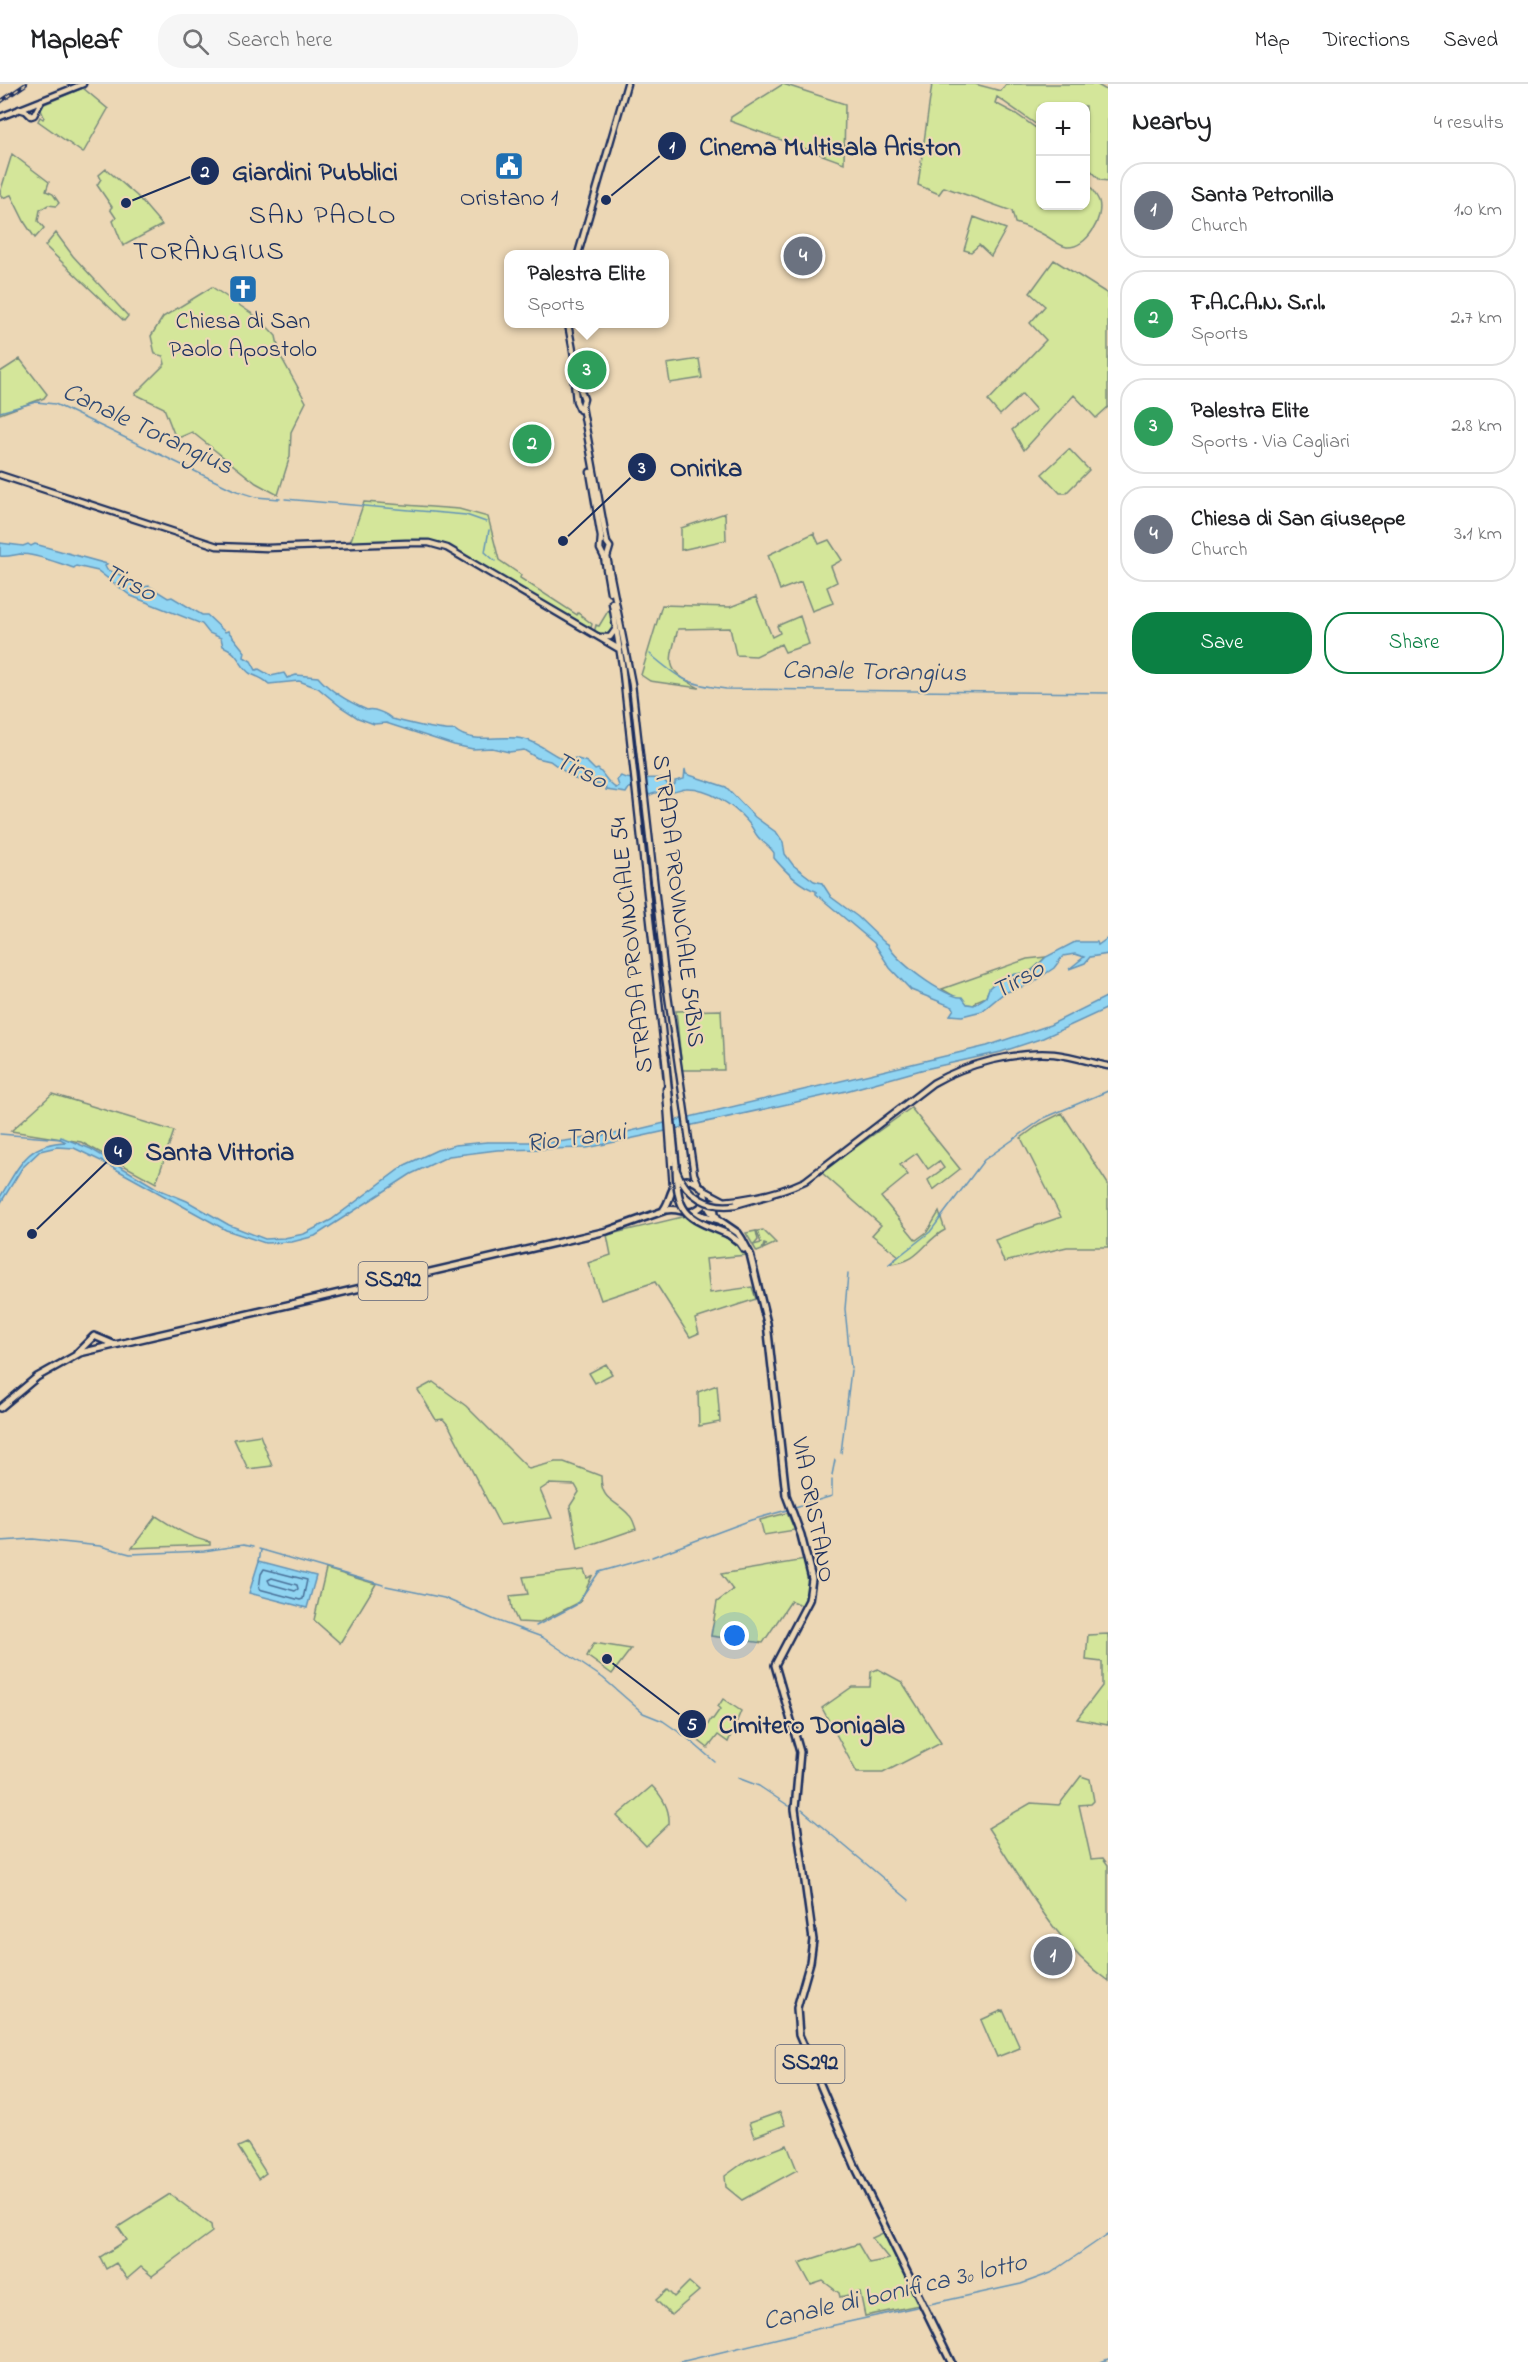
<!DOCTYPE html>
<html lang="en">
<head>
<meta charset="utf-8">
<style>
	:root { --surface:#fff; --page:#f6f6f6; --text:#202124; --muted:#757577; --line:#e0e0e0; --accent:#0b8043 }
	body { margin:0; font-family:"Indie Flower",sans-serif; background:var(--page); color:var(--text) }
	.controls { position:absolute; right:18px; top:18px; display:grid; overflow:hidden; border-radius:12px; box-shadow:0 2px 4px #0004 }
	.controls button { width:54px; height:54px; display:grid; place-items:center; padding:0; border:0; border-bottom:2px solid var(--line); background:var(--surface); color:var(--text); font:30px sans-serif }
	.you { position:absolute; left:735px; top:1552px; width:21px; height:21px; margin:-15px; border:4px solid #fff; border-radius:50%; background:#1a73e8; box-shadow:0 0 0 9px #1a73e833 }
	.badge { display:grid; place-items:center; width:39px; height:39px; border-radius:50%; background:var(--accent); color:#fff; font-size:20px; font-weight:700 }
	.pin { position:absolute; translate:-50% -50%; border:3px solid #fff; box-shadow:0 2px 6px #0006 }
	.popup { position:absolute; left:504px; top:166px; width:165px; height:78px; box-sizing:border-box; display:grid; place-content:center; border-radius:12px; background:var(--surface); filter:drop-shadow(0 2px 4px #0005); font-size:20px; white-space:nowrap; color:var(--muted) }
	.popup b { font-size:22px; color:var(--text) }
	.popup::after { content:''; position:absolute; left:50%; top:100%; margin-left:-12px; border:12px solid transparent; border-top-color:var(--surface) }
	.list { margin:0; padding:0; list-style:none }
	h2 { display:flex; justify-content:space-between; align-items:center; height:78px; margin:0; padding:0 24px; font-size:26px }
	h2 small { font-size:20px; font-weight:400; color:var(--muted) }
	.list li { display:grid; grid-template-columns:39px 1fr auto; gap:18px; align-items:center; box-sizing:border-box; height:96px; margin:0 12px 12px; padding:0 12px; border:2px solid var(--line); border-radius:24px }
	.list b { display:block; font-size:22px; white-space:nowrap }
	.list p { margin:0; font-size:20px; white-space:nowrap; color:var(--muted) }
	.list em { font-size:20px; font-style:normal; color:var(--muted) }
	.actions { display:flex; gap:12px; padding:18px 24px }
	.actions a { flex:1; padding:14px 0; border:2px solid var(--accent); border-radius:24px; text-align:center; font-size:21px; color:var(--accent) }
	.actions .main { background:var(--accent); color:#fff }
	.icon { flex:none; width:33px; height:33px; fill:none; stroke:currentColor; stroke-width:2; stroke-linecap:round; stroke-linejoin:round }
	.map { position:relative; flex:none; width:1108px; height:2278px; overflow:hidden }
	header { display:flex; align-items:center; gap:36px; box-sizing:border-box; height:84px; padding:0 30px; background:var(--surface); border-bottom:2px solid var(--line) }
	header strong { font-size:28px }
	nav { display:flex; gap:33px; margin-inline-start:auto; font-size:21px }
	.search { width:420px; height:54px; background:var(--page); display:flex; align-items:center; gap:15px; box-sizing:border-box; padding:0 21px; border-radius:24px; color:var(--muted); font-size:22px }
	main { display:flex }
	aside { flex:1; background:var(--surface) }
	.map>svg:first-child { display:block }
	.green { fill:#d4e69a; stroke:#788a7c; stroke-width:1.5 }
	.water { fill:#91d5f2; stroke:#6293b7; stroke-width:1.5 }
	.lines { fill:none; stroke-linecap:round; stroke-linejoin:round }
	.shore { stroke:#4a7199; stroke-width:1.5 }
	.stream { stroke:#6293b7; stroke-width:1.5 }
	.secondary-casing { stroke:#1b2f5e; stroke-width:9 }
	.primary-casing { stroke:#1b2f5e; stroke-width:10 }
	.secondary { stroke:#ecd7b5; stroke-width:4.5 }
	.primary { stroke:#ecd7b5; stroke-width:5 }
	.rail-casing { stroke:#1b2f5e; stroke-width:4 }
	.rail { stroke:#ecd7b5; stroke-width:1.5; stroke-dasharray:4.5; stroke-linecap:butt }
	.secondary-bridge-casing { stroke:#1b2f5e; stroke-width:9; stroke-linecap:butt }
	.primary-bridge-casing { stroke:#1b2f5e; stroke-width:10; stroke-linecap:butt }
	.secondary-bridge { stroke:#ecd7b5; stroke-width:4.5 }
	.primary-bridge { stroke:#ecd7b5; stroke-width:5 }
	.labels { text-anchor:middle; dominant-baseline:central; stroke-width:4.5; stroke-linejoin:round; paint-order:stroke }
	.shield { fill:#ecd7b5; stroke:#5a6178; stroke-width:1.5 }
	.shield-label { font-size:22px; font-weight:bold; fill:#1b2f5e }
	.poi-label { font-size:24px; fill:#1b2f5e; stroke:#ecd7b5 }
	.street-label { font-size:24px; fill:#1b2f5e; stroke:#ecd7b5 }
	.water-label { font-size:26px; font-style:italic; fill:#2d4874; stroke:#ecd7b5 }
	.quarter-label { font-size:27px; letter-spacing:1.5px; fill:#1b2f5e; stroke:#ecd7b5 }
	.leader { fill:none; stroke:#1b2f5e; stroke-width:2 }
	.callout-dot { fill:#1b2f5e; stroke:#ecd7b5; stroke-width:2 }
	.mark-label { font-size:18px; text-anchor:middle; font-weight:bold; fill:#fff }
	.callout-label { font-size:26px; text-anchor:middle; font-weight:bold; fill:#1b2f5e; stroke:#ecd7b5; stroke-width:4.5; stroke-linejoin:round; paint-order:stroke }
</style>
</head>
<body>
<header>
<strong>Mapleaf</strong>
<div class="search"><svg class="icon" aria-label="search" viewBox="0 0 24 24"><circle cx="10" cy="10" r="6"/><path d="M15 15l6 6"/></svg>Search here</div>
<nav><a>Map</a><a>Directions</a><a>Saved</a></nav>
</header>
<main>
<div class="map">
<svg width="1108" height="2278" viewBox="0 0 1108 2278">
	<rect width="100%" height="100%" fill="#ecd7b5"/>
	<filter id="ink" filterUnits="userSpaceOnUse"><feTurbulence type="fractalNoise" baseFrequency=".0167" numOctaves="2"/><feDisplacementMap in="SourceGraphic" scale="12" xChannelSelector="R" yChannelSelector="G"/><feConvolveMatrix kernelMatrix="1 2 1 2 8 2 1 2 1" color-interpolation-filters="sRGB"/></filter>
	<g filter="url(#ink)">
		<path class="green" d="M783 0 845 20 844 79 730 37 731 33Z
			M932 0H975L1001 7 1006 0H1096L1108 7V97L1100 96 1086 81V22H1040V43L997 13 995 19 1016 30 1040 47V122H1086V97C1090 103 1096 110 1099 117 1104 134 1087 164 1067 163 1059 162 1052 155 1046 152 1036 146 1025 142 1015 139L1012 127 944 103 939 110 918 101Z
			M83 4 108 25 83 69 38 37 40 33 43 35 44 33 41 26 42 21Z
			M12 70 49 98 46 107 53 110 59 119 56 122 48 121 40 126 38 137 44 144 35 154 25 139 11 111 2 114 0 109Z
			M106 85 137 112 162 141 123 162 113 137 116 134 110 125 112 123 97 101 101 95 99 91Z
			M974 133 1006 145 991 172 979 161 971 168 964 166Z
			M56 149 73 172 128 232 124 237 45 162Z
			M1054 176 1108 210V323L1096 334 1074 311 1024 366 1012 346 1036 326 1022 310 1000 331 988 317 1046 256 1030 239 1045 222 1030 209Z
			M212 203 260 235 276 252 280 271 306 318 291 348 290 372 278 411 256 399 192 348 176 355 164 324 135 310 165 280 163 272 155 270 151 252 163 233Z
			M20 275 47 310 44 314 0 330V288Z
			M699 275 702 294 670 299 667 280Z
			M1069 365 1089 386 1066 409H1060L1042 390Z
			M364 418 459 425 488 433 499 476 521 491 520 494 577 531 578 529 592 540 590 547 451 463 423 456 350 459Z
			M725 429 726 456 681 466V444Z
			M814 449 819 460 829 456 842 476 831 482 837 498 827 503 833 519 812 527 801 498 780 506 768 471Z
			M756 513 772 553 780 549 777 542 800 532 809 560 785 568 781 560 756 572 736 571 730 544 678 545C668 582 665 585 699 604L650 597 641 591 662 521 730 523Z
			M611 522 615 543 610 551 604 553 594 549 596 541 599 542Z
			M1046 873C1041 877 1033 887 1028 888 1011 894 991 891 986 913L976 917 974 921 967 920 942 905 1027 875Z
			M721 926 724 986H682L676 927Z
			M52 1010 174 1047 156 1099 81 1058 11 1047Z
			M911 1024 960 1085 933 1106 928 1096 944 1084 939 1077 928 1085 917 1069 900 1081 908 1091 881 1113 916 1156 927 1148 939 1128 945 1146C923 1157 921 1178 890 1180L899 1172 872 1151 881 1141 821 1088Z
			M1062 1029 1108 1100V1163H1067L1004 1178 995 1156 1061 1133 1021 1054 1040 1040Z
			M686 1132C706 1152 734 1146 746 1171L706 1175 710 1209 752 1203 756 1215 695 1235 699 1249 690 1253 655 1198 601 1216 588 1179 611 1171 607 1151Z
			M763 1146 776 1159 763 1165 765 1161H767L764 1160 762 1166 757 1168 746 1149 756 1147 758 1156 754 1161 761 1159 757 1147Z
			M606 1280 612 1290 595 1299 589 1289Z
			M433 1298 466 1322 529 1385 555 1378H564L601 1392C601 1418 615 1415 629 1431 633 1434 634 1440 636 1445L578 1465 570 1422 579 1408 575 1401 549 1400 540 1406 552 1434 500 1441 449 1342 443 1335 436 1336 418 1306Z
			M717 1301 720 1338 699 1342 698 1308Z
			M260 1351 272 1382 248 1385 234 1355Z
			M787 1429 795 1446 764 1451 760 1436Z
			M156 1432C173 1443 189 1454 210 1458V1461L132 1464Z
			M805 1476C808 1494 812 1506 804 1522L791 1517 763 1559 711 1552 717 1518 733 1506 721 1490Z
			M326 1485 376 1500 340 1559 314 1536Z
			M584 1486 587 1494 592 1492 580 1518 538 1539 518 1538 512 1525 510 1512 528 1510 523 1493Z
			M1108 1550V1641L1077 1635 1102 1602V1578L1086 1576 1088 1551Z
			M594 1559 631 1565 612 1590 587 1572Z
			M878 1585 902 1598 941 1659 883 1689H857L822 1624 852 1603H870L871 1588Z
			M723 1615 741 1627 728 1658 718 1651 708 1664 699 1657 711 1635H713L720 1625 718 1623Z
			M1081 1692 1090 1695 1094 1717 1091 1720 1079 1721 1091 1775 1103 1774 1108 1781V1897C1054 1858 1024 1798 988 1744L1031 1719 1059 1721Z
			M652 1702C663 1713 670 1725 669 1740L646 1762 617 1732Z
			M1003 1926 1020 1964 997 1973 981 1936Z
			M780 2028 785 2041 754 2053 749 2039Z
			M247 2059 266 2089 258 2095 238 2063Z
			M787 2061 797 2086 742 2116 726 2103 725 2092 746 2077Z
			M170 2110 211 2141 212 2148 152 2192 141 2183 127 2195 116 2179 106 2185 100 2173 127 2156 118 2143Z
			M885 2148 919 2221 865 2232 860 2208 840 2213 839 2209 823 2197 811 2201 799 2179 858 2160 869 2179 889 2175 872 2154Z
			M689 2198 699 2207 671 2231 656 2216 667 2206 674 2213Z"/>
		<path class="water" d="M0 459 23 462 28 460 31 462 35 460 107 480 105 482 107 486 123 492 139 504 149 502 168 514 172 513 202 531H207L225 548 228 547 245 568 244 573 251 577 256 586 259 585 271 592 284 589 287 594 296 591 318 593C330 607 349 618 367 626 374 624 387 630 392 635 404 638 446 648 455 646 472 661 502 650 524 655 541 659 554 673 570 678L575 674 587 678 595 686 598 685C605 691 607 699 616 704L619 702 617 696 621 692C630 698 650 692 663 695L670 703 675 700V697L684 695 685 685 686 690 726 703 755 733 777 749 783 758 785 770 793 781 814 797 822 799 831 813 858 833 884 858 888 860C892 875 946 915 962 913L967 920 974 921 986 913 989 904 999 895 1009 891 1031 888 1046 873 1075 858H1097L1098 861 1108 854V870L1090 873 1085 879 1069 885 1084 873 1075 870 1063 872 1054 884 1045 890 1033 899 1004 909 982 927 962 932 950 931 954 925 953 923 911 906 890 884 874 859 816 810V807C799 802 785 787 774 774V769C770 762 763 759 758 753 754 748 752 742 747 737 733 721 708 704 686 705 681 705 677 708 673 708 664 710 658 706 650 711L640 703 629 704 626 709 606 706 605 702 575 695 550 677 537 674 524 666 509 668 492 664 473 665 454 661 386 639 374 640 358 634 341 623 318 604 299 597 269 600C263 594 258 593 251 590 240 584 240 569 223 562L221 554 209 549 202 540 131 512 98 487 76 482 74 484C57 479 37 470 20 470 13 471 8 473 0 472Z
			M1108 912V924L1043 954 1001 968 921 986 846 1007 643 1052 587 1064 497 1066 449 1072 411 1090 315 1152 292 1158 265 1159 226 1146 101 1077 74 1064 57 1063 40 1067 22 1084 0 1120V1113C19 1083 26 1059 66 1058L60 1055 61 1053 91 1065 158 1105 187 1117 229 1141 265 1155 284 1154 304 1150 331 1136 405 1081 437 1066 455 1061 487 1058H558L627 1048 987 962 1050 941Z
			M259 1477 316 1492 307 1524 249 1509Z"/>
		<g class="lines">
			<path class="shore" d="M264 1485 307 1496 303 1515 300 1516 259 1505 261 1490Z
				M272 1494 297 1501 298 1505 295 1507 270 1500 268 1496Z"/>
			<path class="stream" d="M0 328 36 318 55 320 234 406 256 413 280 415
				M285 415 466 431 486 438
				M489 446 485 468 495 477
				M650 570C679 595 686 600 726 605L1108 609
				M0 1050 61 1055
				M889 1180 930 1148 984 1076 1044 1034 1108 1007
				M848 1190 845 1225 851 1284
				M841 1369 851 1286
				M832 1391 835 1376
				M795 1423 832 1412V1396
				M0 1457 33 1455 100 1462 130 1470 204 1467 243 1461 253 1463
				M259 1465 383 1501
				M652 1473 751 1436 787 1426
				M259 1477 261 1466
				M386 1502 444 1514 495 1536 542 1553 603 1594 643 1629 663 1637 686 1653 715 1678
				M536 1542 576 1521 599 1488 648 1474
				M738 1694 759 1702 789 1722
				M802 1726 909 1816
				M680 2278 812 2246 1021 2200 1051 2189 1108 2150
				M1101 2278 1108 2275"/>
			<g class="secondary-casing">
				<path id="secondary" d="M19 25 26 27 31 32 34 31 42 16
					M0 33 83 0
					M578 170 627 0
					M568 240 580 304 584 315 582 322 607 459 610 463 607 473 632 600 664 884 694 1090 698 1099
					M572 279 576 317 580 326
					M590 388 601 453 600 465 604 473 610 508
					M0 391 217 462 267 464 406 459H429L447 464 619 565
					M612 519 622 581 665 973
					M600 553H610L615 546
					M666 1005 673 1104
					M704 1106 723 1116
					M706 1118C739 1117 775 1111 805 1097L933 999C966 980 1016 967 1054 970 1072 972 1090 978 1108 982
					M735 1121 770 1111"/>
			</g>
			<g class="primary-casing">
				<path id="primary" d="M665 972 676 1081
					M664 1125C672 1115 670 1096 687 1096 694 1096 699 1100 704 1106 706 1116 707 1127 717 1133
					M690 1128 719 1136 738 1149 742 1155 750 1170 767 1239 786 1411 801 1451 812 1495 809 1516 775 1581 800 1668 795 1725 813 1856 810 1878 797 1924 799 1951 856 2084 951 2278
					M715 1129 714 1122 718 1118
					M728 1150 740 1159 744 1165
					M77 1269 94 1252 113 1260
					M0 1324 37 1293 80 1269 607 1147 666 1126C684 1123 689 1136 706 1118"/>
			</g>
			<use href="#secondary" class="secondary"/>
			<use href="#primary" class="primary"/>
			<g class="rail-casing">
				<path id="rail" d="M0 18 26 0"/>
			</g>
			<use href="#rail" class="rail"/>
			<g class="secondary-bridge-casing">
				<path id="secondary-bridge" d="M677 1087C686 1112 709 1125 735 1121"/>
			</g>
			<g class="primary-bridge-casing">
				<path id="primary-bridge" d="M676 1081C677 1131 685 1133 728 1150"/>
			</g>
			<use href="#secondary-bridge" class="secondary-bridge"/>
			<use href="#primary-bridge" class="primary-bridge"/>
		</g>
	</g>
	<defs>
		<g id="civic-square" transform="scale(1.5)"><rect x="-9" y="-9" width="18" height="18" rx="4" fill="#1f6fb2" stroke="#ecd7b5"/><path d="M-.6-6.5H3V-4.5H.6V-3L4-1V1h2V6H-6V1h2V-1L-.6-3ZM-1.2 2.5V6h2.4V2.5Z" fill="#fff"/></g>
		<g id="church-square" transform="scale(1.5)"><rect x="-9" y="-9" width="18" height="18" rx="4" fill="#1f6fb2" stroke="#ecd7b5"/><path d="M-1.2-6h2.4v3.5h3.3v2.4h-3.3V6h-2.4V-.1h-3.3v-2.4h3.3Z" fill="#fff"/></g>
	</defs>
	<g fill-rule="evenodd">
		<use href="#civic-square" x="509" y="82"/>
		<use href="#church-square" x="243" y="205"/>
	</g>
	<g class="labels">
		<g class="shield">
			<rect x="358.5" y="1178" width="69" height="38" rx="4.5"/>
			<rect x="775.5" y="1961" width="69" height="38" rx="4.5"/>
		</g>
		<g class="shield-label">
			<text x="393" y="1197">SS292</text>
			<text x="810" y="1980">SS292</text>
		</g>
		<g class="poi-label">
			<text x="509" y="115">Oristano 1</text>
			<text x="243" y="238">Chiesa di San<tspan x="243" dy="28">Paolo Apostolo</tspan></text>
		</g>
		<g class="street-label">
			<text transform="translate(677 817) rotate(83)">STRADA PROVINCIALE 54BIS</text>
			<text transform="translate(633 861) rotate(-96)">STRADA PROVINCIALE 54</text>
			<text transform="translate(812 1426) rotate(79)">VIA ORISTANO</text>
		</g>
		<g class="water-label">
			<text transform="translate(147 346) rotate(25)">Canale Torangius</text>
			<text transform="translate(129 500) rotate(26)">Tirso</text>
			<text transform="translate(874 589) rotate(1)">Canale Torangius</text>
			<text transform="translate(580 688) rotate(26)">Tirso</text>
			<text transform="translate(1019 897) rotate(-29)">Tirso</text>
			<text transform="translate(576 1055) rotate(-7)">Rio Tanui</text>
			<text transform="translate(895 2209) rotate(-13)">Canale di bonifica 3º lotto</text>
		</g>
		<g class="quarter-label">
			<text x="323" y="132">SAN PAOLO</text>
			<text x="209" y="168">TORÀNGIUS</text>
		</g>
	</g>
	<path class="leader" d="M606 116L672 62M126 119L205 87M563 457L642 383M32 1150L118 1067M607 1575L692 1640"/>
	<g class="callout-dot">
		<circle cx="606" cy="116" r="6"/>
		<circle cx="126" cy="119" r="6"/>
		<circle cx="563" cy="457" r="6"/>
		<circle cx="32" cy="1150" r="6"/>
		<circle cx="607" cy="1575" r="6"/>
		<circle cx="672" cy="62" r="15"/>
		<circle cx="205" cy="87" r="15"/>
		<circle cx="642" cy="383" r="15"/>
		<circle cx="118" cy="1067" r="15"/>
		<circle cx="692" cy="1640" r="15"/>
	</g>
	<g class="mark-label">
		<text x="672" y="68">1</text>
		<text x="205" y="93">2</text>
		<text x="642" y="389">3</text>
		<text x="118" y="1073">4</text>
		<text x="692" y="1646">5</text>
	</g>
	<g class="callout-label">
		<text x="830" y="71">Cinema Multisala Ariston</text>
		<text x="315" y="96">Giardini Pubblici</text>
		<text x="706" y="392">Onirika</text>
		<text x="220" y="1076">Santa Vittoria</text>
		<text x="812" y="1649">Cimitero Donigala</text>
	</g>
</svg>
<div class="controls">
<button>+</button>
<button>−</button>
</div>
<div class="you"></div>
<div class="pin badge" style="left:1053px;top:1872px;background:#6b7280">1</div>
<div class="pin badge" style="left:532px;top:360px;background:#2e9e5b">2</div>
<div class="pin badge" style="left:587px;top:286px;background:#2e9e5b">3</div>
<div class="popup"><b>Palestra Elite</b>Sports</div>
<div class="pin badge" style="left:803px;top:172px;background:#6b7280">4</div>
</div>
<aside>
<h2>Nearby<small>4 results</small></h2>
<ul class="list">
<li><span class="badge" style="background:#6b7280">1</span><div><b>Santa Petronilla</b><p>Church</p></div><em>1.0 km</em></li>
<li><span class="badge" style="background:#2e9e5b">2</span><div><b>F.A.C.A.N. S.r.l.</b><p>Sports</p></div><em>2.7 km</em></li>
<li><span class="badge" style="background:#2e9e5b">3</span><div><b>Palestra Elite</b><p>Sports · Via Cagliari</p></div><em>2.8 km</em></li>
<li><span class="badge" style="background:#6b7280">4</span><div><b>Chiesa di San Giuseppe</b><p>Church</p></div><em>3.1 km</em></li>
</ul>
<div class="actions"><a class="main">Save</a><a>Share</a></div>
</aside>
</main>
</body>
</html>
